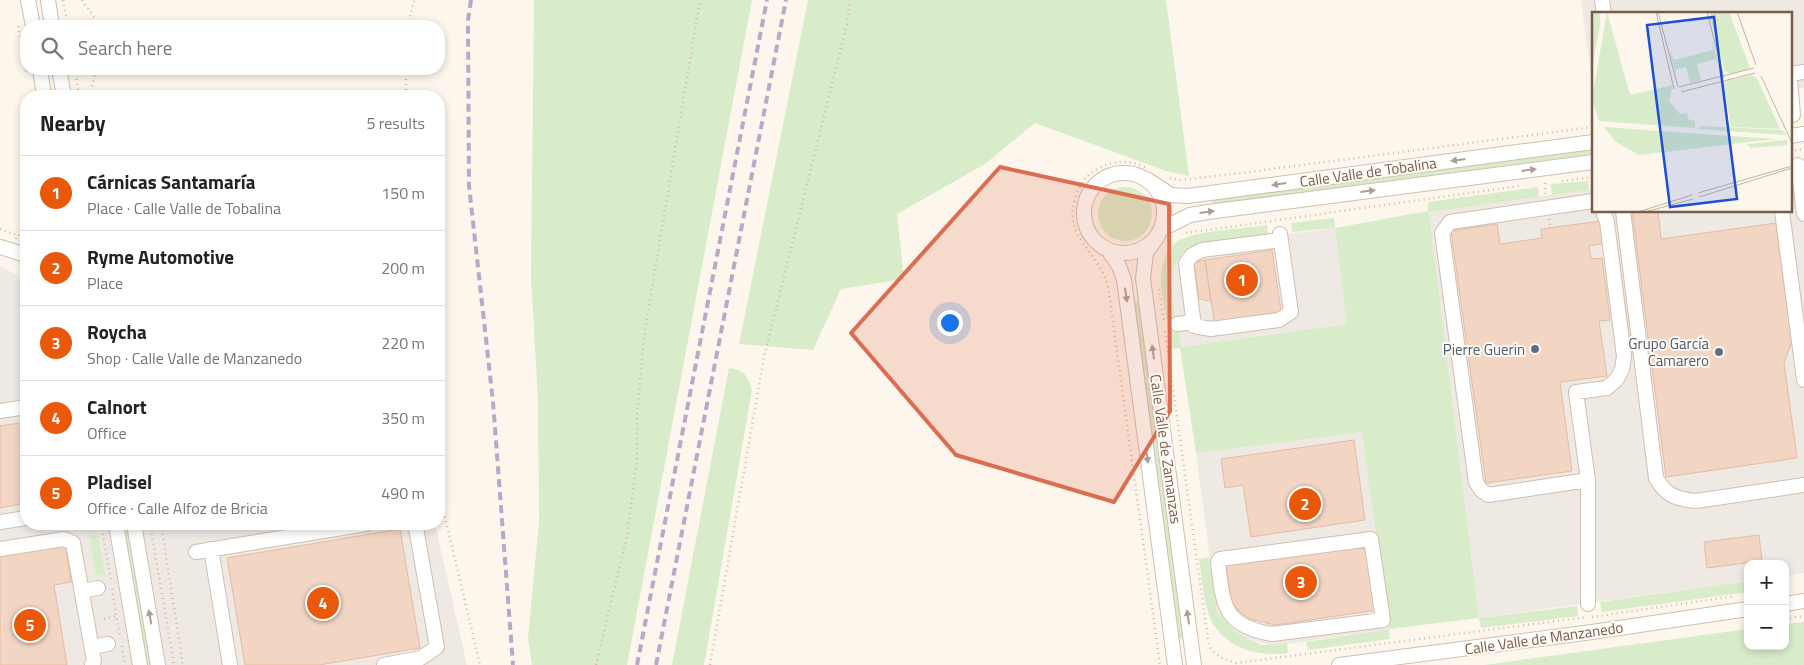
<!DOCTYPE html>
<html lang="en">
<head>
<meta charset="utf-8">
<style>
	:root { --surface:#fff; --page:#f6f6f6; --text:#222; --muted:#767676; --line:#e0e0e0; --accent:#ea580c }
	body { margin:0; font-family:"Titillium Web",sans-serif; background:var(--page); color:var(--text) }
	.controls { position:absolute; right:15px; bottom:15px; display:grid; overflow:hidden; border-radius:10px; box-shadow:0 2px 8px #0003 }
	.controls button { width:45px; height:45px; display:grid; place-items:center; padding:0; border:0; border-bottom:1px solid var(--line); background:var(--surface); color:var(--text); font:25px sans-serif }
	.you { position:absolute; left:949px; top:322px; width:18px; height:18px; margin:-12px; border:4px solid #fff; border-radius:50%; background:#1a73e8; box-shadow:0 0 0 8px #1a73e833 }
	.badge { display:grid; place-items:center; width:32px; height:32px; border-radius:50%; background:var(--accent); color:#fff; font-size:16px; font-weight:700 }
	.pin { position:absolute; translate:-50% -50%; border:2px solid #fff; box-shadow:0 1px 5px #0006 }
	.list { margin:0; padding:0; list-style:none }
	h2 { display:flex; justify-content:space-between; align-items:center; height:65px; margin:0; padding:0 20px; font-size:21px }
	h2 small { font-size:16px; font-weight:400; color:var(--muted) }
	.list li { display:grid; grid-template-columns:32px 1fr auto; gap:15px; align-items:center; box-sizing:border-box; height:75px; padding:0 20px; border-top:1px solid var(--line) }
	.list b { display:block; font-size:19px; white-space:nowrap }
	.list p { margin:0; font-size:16px; white-space:nowrap; color:var(--muted) }
	.list em { font-size:16px; font-style:normal; color:var(--muted) }
	.icon { flex:none; width:28px; height:28px; fill:none; stroke:currentColor; stroke-width:2; stroke-linecap:round; stroke-linejoin:round }
	.map { position:relative; flex:none; width:1804px; height:665px; overflow:hidden }
	.search { position:absolute; background:var(--surface); box-shadow:0 2px 8px #0003; left:20px; top:20px; width:425px; height:55px; display:flex; align-items:center; gap:12px; box-sizing:border-box; padding:0 18px; border-radius:20px; color:var(--muted); font-size:19px }
	.panel { position:absolute; background:var(--surface); box-shadow:0 2px 8px #0003; left:20px; top:90px; width:425px; height:440px; border-radius:20px }
	.map>svg:first-child { display:block }
	.industrial { fill:#efe9e4 }
	.green { fill:#d8ecc9 }
	.building { fill:#f3d5c3; stroke:#e6bba3 }
	.lines { fill:none; stroke-linecap:round; stroke-linejoin:round }
	.minor-casing { stroke:#d1beb0; stroke-width:16 }
	.path { stroke:#d9b8a5; stroke-width:2.5; stroke-dasharray:1 4; stroke-linecap:butt }
	.minor { stroke:#fff; stroke-width:14 }
	.rail { stroke:#b9a8c9; stroke-width:4; stroke-dasharray:8 5; stroke-linecap:butt }
	.oneway { fill:#af9d94 }
	.marked { fill:#dc6d51; fill-opacity:0.2; stroke:#dc6d51; stroke-width:4; stroke-linejoin:round }
	.service-dot { fill:#5c6f8a; stroke:#fffaf3; stroke-width:2 }
	.labels { text-anchor:middle; dominant-baseline:central; stroke-width:4; stroke-linejoin:round; paint-order:stroke }
	.street-label { font-size:15px; fill:#7a5c4d; stroke:#fffaf3 }
	.service-label { font-size:15px; fill:#4e5e75; stroke:#fffaf3; text-anchor:end }
	.inset-road { fill:none; stroke:#c5b3a7; stroke-width:1 }
	.view { fill:#1d4ed8; fill-opacity:0.15; stroke:#1d4ed8; stroke-width:2.5 }
	.inset-edge { fill:none; stroke:#7a5c4d; stroke-width:2.5 }
</style>
</head>
<body>
<div class="map">
<svg width="1804" height="665" viewBox="0 0 1804 665">
	<rect width="100%" height="100%" fill="#fdf6ec"/>
	<path class="industrial" d="M1581 0H1804V88L1790 90V14H1593V89Z
		M1804 164V573L1785 576V564H1748V581L1479 618 1429 211 1593 189V211H1790V165Z
		M1335 228 1348 324 1180 347 1170 275 1177 259 1187 247Z
		M0 266 13 273 26 285V524H435L467 665H0Z
		M1362 431 1389 629 1273 646 1248 639 1233 630 1217 612 1196 453Z"/>
	<path class="green" d="M534 0H752L627 665H532L528 639 539 522 538 401 531 277Z
		M808 0H1166L1189 176 1166 171 1035 123 985 164 897 214 904 279 841 289 813 350 739 344Z
		M1593 150V154L1212 204V200Z
		M1588 181 1589 190 1552 195 1551 184Z
		M1538 187 1539 197 1429 212 1479 618 1577 606 1578 616 1481 628 1479 618 1389 629 1390 639 1308 650 1306 642 1389 629 1362 432 1196 453 1180 348 1170 349 1168 331 1178 330 1181 347 1347 324 1335 228 1292 232 1291 223 1334 218 1335 228 1428 211V202Z
		M1098 214a27 27 0 1 1 54 0a27 27 0 1 1-54 0Z
		M1267 225 1268 236 1187 247C1164 274 1172 287 1176 319L1167 320C1165 307 1160 291 1161 278 1161 263 1167 245 1182 239 1203 230 1243 229 1267 225Z
		M1138 301 1183 638 1178 639 1134 302Z
		M729 368C744 370 748 376 752 390L704 665H672Z
		M124 524H128L151 665H147Z
		M98 534 105 574 96 576 89 536Z
		M1209 557 1217 612 1233 630 1248 639 1262 645 1287 644 1288 653C1259 657 1227 650 1211 620 1203 603 1202 578 1199 559Z
		M1748 581V592L1602 612 1600 602Z
		M1804 622V665H1484L1748 629V646H1785V624Z"/>
	<path class="building" d="M1632 211H1658L1661 239 1776 223 1792 341 1784 363 1797 458 1666 477Z
		M1601 221 1604 243 1589 246 1591 259 1602 258 1610 320 1599 321 1607 376 1560 382 1572 471 1486 483 1451 231 1497 224 1500 244 1542 238 1541 229Z
		M1272 250 1282 318 1215 327 1205 260Z
		M1205 260 1211 301 1199 299 1194 262Z
		M26 422V503L0 508V426Z
		M1354 440 1365 520 1251 537 1243 485 1225 488 1221 459Z
		M400 529 420 648 319 665H245L227 558Z
		M1759 535 1762 561 1707 568 1704 542Z
		M1368 542 1377 610 1275 625 1250 619 1240 612 1231 601 1226 562Z
		M65 544 71 582 54 585 67 665H0V555Z"/>
	<g class="lines">
		<g class="minor-casing">
			<path id="minor" d="M28 0 33 26
				M48 0 52 26
				M1602 0 1604 14
				M40 69 44 96
				M59 69 64 96
				M1790 74 1804 72
				M1790 78 1793 115
				M1790 136 1804 134
				M1798 165 1804 214
				M1084 213a40 40 0 1 1 80 0a40 40 0 1 1-80 0Z
				M1148 180 1171 195 1188 196 1593 142
				M1623 211 1656 478C1666 496 1677 499 1696 501L1804 485
				M1782 211 1804 380
				M1162 229 1190 215 1208 212 1593 162
				M1280 234 1291 312 1279 320 1211 329 1194 326 1186 263 1192 255 1202 250 1281 240
				M1158 236 1146 253 1143 278 1194 665
				M0 247 26 255
				M1108 250 1119 266 1124 280 1175 665
				M1177 324 1194 322
				M0 411 26 407
				M1588 480 1488 495 1481 490 1476 482 1442 233 1450 222 1593 201
				M0 522 26 518
				M116 524 140 665
				M134 524 158 665
				M1371 539 1383 620 1272 634C1223 626 1223 605 1218 562L1220 559Z
				M0 549 64 539 73 543 94 661 92 665
				M211 549 230 665
				M196 552 366 524
				M82 591 98 588
				M1588 604V480L1576 392 1607 388 1617 379 1622 369 1624 357 1607 222 1603 211
				M1785 604 1804 601
				M92 647 108 644
				M384 665 421 658 437 647 416 528 413 524
				M1339 665 1592 632 1748 609"/>
		</g>
		<path class="path" d="M63 0 68 26
			M82 0 100 26
			M18 26 26 72
			M408 26 414 0
			M75 69 79 96
			M406 69V96
			M90 96 96 69
			M1790 151 1804 149
			M1145 167C1128 159 1113 161 1097 169 1086 175 1080 184 1076 196 1061 237 1099 251 1108 286L1160 665
			M1170 178 1180 180 1233 174 1593 127
			M1562 181 1593 177
			M1545 183V196
			M1549 219 1550 226
			M0 229 17 235
			M1186 233 1519 186
			M16 239 17 235 26 236
			M1159 289 1164 321
			M1165 331 1208 640C1211 655 1223 659 1236 663L1587 617
			M439 492 480 665
			M101 524 111 581
			M150 524 174 665
			M161 524 183 665
			M112 589 120 638
			M1592 617 1735 596
			M104 619 117 616
			M1785 619 1804 616
			M122 646 125 665
			M596 665 627 536 637 459V415L644 336 700 0
			M710 665 764 357 847 24 850 0"/>
		<use href="#minor" class="minor"/>
		<path class="rail" d="M471 0 468 20 469 186 493 402 513 665
			M637 665 767 0
			M656 665 786 0"/>
	</g>
	<defs><path id="oneway-solid" d="M-6-.8H1V-3.2L6.5 0L1 3.2V.8H-6Z" transform="scale(1.25)"/></defs>
	<g class="oneway">
		<use href="#oneway-solid" transform="translate(1458 160) rotate(173)"/>
		<use href="#oneway-solid" transform="translate(1529 170) rotate(-7)"/>
		<use href="#oneway-solid" transform="translate(1279 184) rotate(172)"/>
		<use href="#oneway-solid" transform="translate(1368 191) rotate(-7)"/>
		<use href="#oneway-solid" transform="translate(1207 212) rotate(-8)"/>
		<use href="#oneway-solid" transform="translate(1126 295) rotate(82)"/>
		<use href="#oneway-solid" transform="translate(1153 352) rotate(-98)"/>
		<use href="#oneway-solid" transform="translate(1147 456) rotate(82)"/>
		<use href="#oneway-solid" transform="translate(150 617) rotate(-100)"/>
		<use href="#oneway-solid" transform="translate(1188 617) rotate(-98)"/>
	</g>
	<path class="marked" d="M1000 167 1169 204 1170 411 1114 502 956 455 851 333Z"/>
	<g class="service-dot">
		<circle cx="1535" cy="349" r="5"/>
		<circle cx="1719" cy="352" r="5"/>
	</g>
	<g class="labels">
		<g class="street-label">
			<text transform="translate(1368 172) rotate(-8)">Calle Valle de Tobalina</text>
			<text transform="translate(1166 449) rotate(82)">Calle Valle de Zamanzas</text>
			<text transform="translate(1544 638) rotate(-8)">Calle Valle de Manzanedo</text>
		</g>
		<g class="service-label">
			<text x="1709" y="343">Grupo García<tspan x="1709" dy="17">Camarero</tspan></text>
			<text x="1525" y="349">Pierre Guerin</text>
		</g>
	</g>
	<g transform="translate(1592 12)">
		<rect width="200" height="200" fill="#fdf6ec"/>
		<path d="M0 0H8V13L0 57ZM15 0 38 83 81 73 77 89 88 102 95 101 96 107 103 109V116L7 109 0 87ZM117 0H137L158 56 139 62 133 59ZM120 28 127 55 124 47 105 52 109 69 98 71 94 55 84 57V62L77 38 82 48 121 38ZM160 63 165 66 188 117 139 115 131 70ZM108 114 190 118 195 123 106 117ZM12 115 81 120 183 127 47 143 24 130ZM196 128 195 133 159 136 155 132Z" fill="#d8ecc9"/>
		<path class="inset-road" d="M64 0 82 77M66 0 86 75M115 0 132 66M145 0 164 53M169 64 200 131M87 75 162 56M89 80 163 61M106 181 200 154M107 185 200 156M46 200 100 183M53 200 101 187"/>
		<path class="view" d="M122 5 145 187 78 195 55 13Z"/>
		<rect width="200" height="200" class="inset-edge"/>
	</g>
</svg>
<div class="controls">
<button>+</button>
<button>−</button>
</div>
<div class="you"></div>
<div class="pin badge" style="left:1242px;top:280px">1</div>
<div class="pin badge" style="left:1305px;top:504px">2</div>
<div class="pin badge" style="left:1301px;top:582px">3</div>
<div class="pin badge" style="left:323px;top:603px">4</div>
<div class="pin badge" style="left:30px;top:625px">5</div>
<div class="search"><svg class="icon" aria-label="search" viewBox="0 0 24 24"><circle cx="10" cy="10" r="6"/><path d="M15 15l6 6"/></svg>Search here</div>
<section class="panel">
<h2>Nearby<small>5 results</small></h2>
<ul class="list">
<li><span class="badge">1</span><div><b>Cárnicas Santamaría</b><p>Place · Calle Valle de Tobalina</p></div><em>150 m</em></li>
<li><span class="badge">2</span><div><b>Ryme Automotive</b><p>Place</p></div><em>200 m</em></li>
<li><span class="badge">3</span><div><b>Roycha</b><p>Shop · Calle Valle de Manzanedo</p></div><em>220 m</em></li>
<li><span class="badge">4</span><div><b>Calnort</b><p>Office</p></div><em>350 m</em></li>
<li><span class="badge">5</span><div><b>Pladisel</b><p>Office · Calle Alfoz de Bricia</p></div><em>490 m</em></li>
</ul>
</section>
</div>
</body>
</html>
